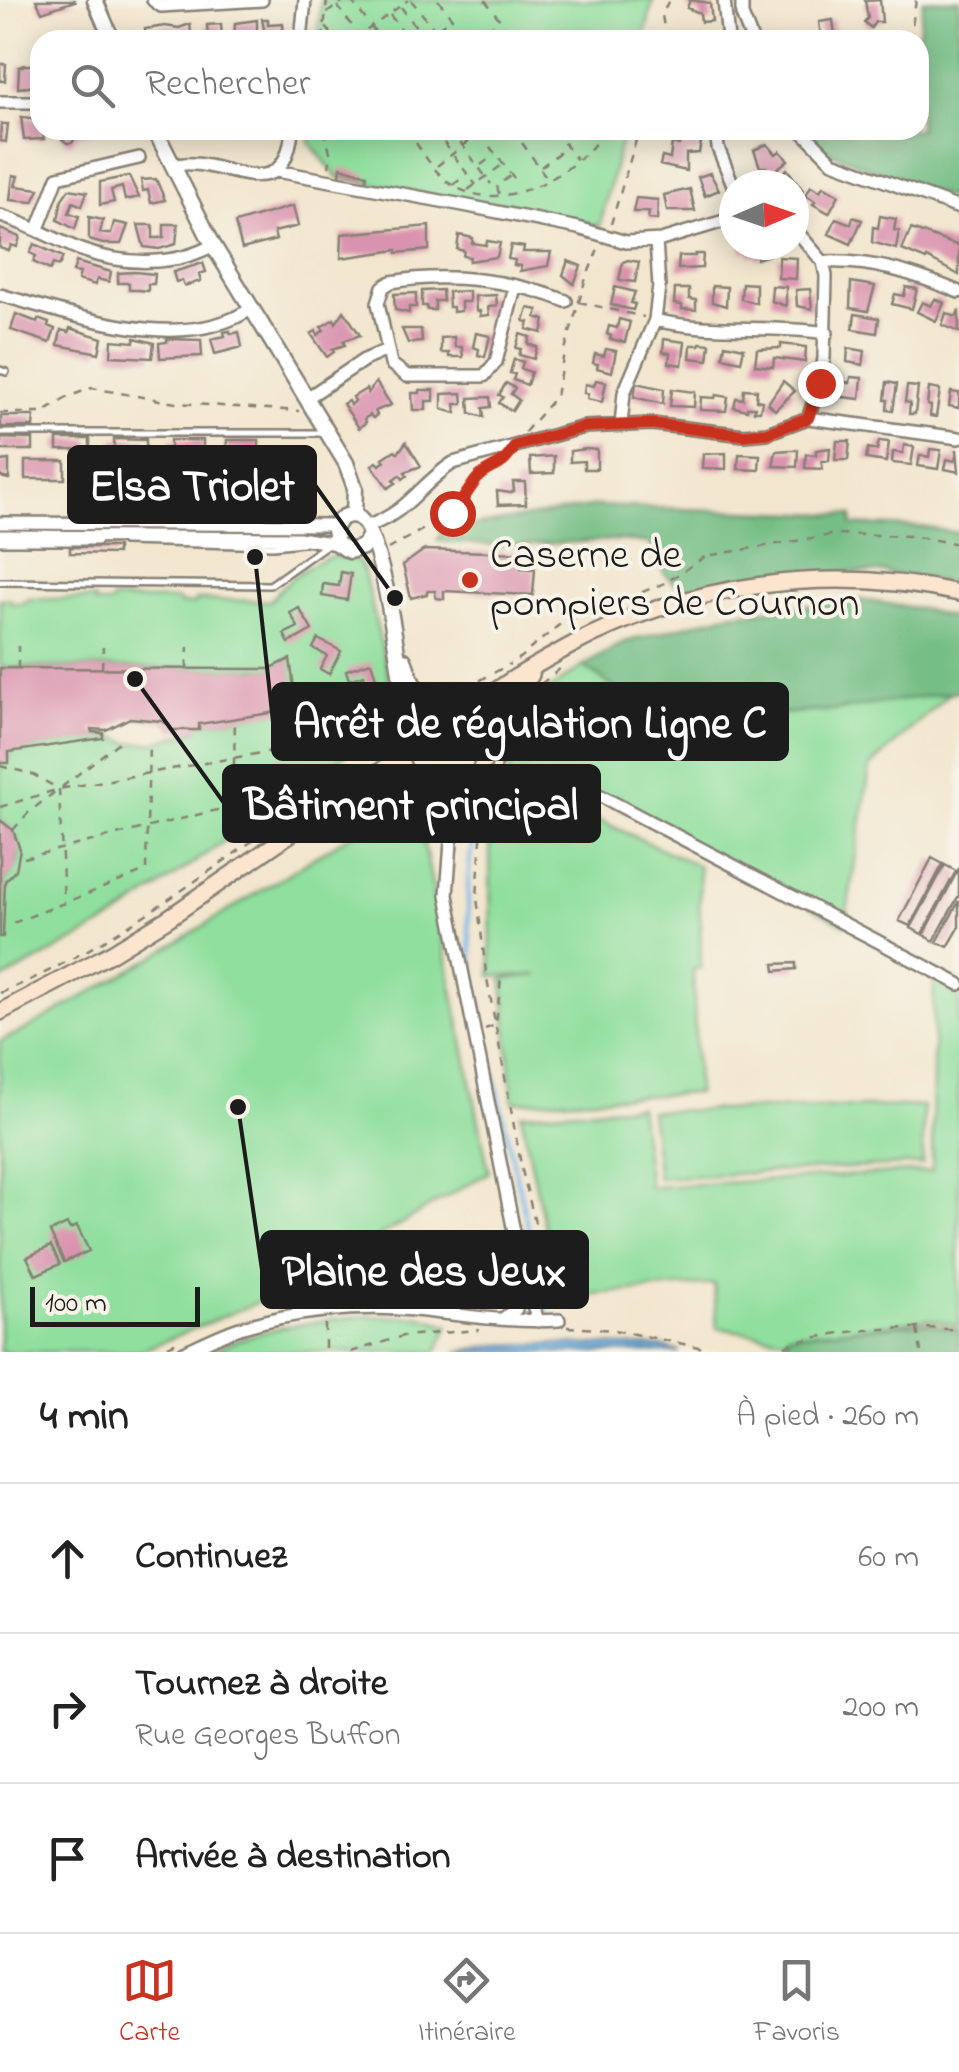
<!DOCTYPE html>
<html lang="fr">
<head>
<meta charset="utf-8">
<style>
	:root { --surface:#fff; --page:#f2f2f2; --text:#222; --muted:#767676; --line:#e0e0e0; --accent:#c8321e }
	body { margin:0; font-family:"Indie Flower",sans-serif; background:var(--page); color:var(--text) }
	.compass { position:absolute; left:719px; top:170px; width:90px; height:90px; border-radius:50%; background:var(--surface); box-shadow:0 5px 25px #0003; rotate:88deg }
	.scale { position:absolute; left:30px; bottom:25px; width:170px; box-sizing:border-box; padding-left:10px; border:5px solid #1c1c1c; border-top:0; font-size:28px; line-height:35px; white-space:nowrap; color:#1c1c1c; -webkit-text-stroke:8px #f7f3e8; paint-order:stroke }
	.stop { position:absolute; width:30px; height:30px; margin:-22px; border:8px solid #c8321e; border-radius:50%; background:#fff }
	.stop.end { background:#c8321e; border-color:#fff; box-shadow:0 2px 10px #0008 }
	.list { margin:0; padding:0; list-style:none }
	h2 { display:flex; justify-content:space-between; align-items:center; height:130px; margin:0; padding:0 40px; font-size:42px }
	h2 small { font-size:32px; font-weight:400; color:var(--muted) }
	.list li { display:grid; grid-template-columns:65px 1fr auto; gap:30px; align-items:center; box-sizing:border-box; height:150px; padding:0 40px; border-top:2px solid var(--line) }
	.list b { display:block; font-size:38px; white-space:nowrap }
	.list p { margin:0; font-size:32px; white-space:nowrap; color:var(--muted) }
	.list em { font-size:32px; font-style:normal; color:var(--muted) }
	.icon { flex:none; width:55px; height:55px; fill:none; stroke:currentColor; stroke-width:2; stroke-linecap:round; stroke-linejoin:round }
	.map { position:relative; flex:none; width:959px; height:1352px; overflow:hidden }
	.search { position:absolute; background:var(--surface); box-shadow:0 5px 25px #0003; left:30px; right:30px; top:30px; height:110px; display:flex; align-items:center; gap:25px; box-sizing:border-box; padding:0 35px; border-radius:30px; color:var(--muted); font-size:38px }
	.sheet { height:580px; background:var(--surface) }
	nav { display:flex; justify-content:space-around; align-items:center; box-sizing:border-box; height:140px; border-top:2px solid var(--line); background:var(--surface); font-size:28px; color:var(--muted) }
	nav a { display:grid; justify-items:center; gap:5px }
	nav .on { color:var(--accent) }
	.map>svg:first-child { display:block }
	.green { fill:#90df9e; stroke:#567e5d; stroke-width:2.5 }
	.forest { fill:#74be85; stroke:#486d50; stroke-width:2.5 }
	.water { fill:#76b7ea; stroke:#496a83; stroke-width:2.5 }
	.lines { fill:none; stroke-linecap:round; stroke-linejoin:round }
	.stream { stroke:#76b7ea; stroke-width:4 }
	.building { fill:#da93af }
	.service-casing { stroke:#878175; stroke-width:10 }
	.minor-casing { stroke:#878175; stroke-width:16 }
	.tertiary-casing { stroke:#878175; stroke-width:19 }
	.secondary-casing { stroke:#878175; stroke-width:20 }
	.path { stroke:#878175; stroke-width:2.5; stroke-dasharray:8 8; stroke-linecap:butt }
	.service { stroke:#fff; stroke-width:5 }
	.minor { stroke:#fff; stroke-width:11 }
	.tertiary { stroke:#fff; stroke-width:14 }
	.secondary { stroke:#fbe5cf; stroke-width:15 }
	.route { stroke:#c8321e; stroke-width:12 }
	.poi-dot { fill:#c8321e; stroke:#f7f3e8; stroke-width:4 }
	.labels { text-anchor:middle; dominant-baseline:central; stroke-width:8; stroke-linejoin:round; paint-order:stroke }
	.poi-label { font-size:42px; fill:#1c1c1c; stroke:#f7f3e8; text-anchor:start }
	.leader { fill:none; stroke:#1c1c1c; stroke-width:4 }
	.callout-dot { fill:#1c1c1c; stroke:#f7f3e8; stroke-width:4 }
	.callout { fill:#1c1c1c; stroke:#1c1c1c; stroke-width:4 }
	.callout-label { font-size:45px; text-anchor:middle; font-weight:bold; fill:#fff }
</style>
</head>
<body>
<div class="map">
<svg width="959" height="1352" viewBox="0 0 959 1352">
	<rect width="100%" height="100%" fill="#f7f3e8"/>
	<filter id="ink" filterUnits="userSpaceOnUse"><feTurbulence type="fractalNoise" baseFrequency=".01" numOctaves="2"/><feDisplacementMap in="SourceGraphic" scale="20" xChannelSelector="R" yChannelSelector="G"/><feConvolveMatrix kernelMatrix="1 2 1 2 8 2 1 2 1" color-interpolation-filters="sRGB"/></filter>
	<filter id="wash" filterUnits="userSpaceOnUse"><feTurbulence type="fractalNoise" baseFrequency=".0048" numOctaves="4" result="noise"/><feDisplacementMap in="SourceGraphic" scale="40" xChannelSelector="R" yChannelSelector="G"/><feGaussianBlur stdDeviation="2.25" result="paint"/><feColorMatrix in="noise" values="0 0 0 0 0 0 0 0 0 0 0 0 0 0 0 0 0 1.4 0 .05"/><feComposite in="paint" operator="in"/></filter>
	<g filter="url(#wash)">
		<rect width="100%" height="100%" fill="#f2e6ce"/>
		<path class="green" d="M321 0H653L644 40H318Z
			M311 130H623L600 226 338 178 310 143Z
			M334 556 358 560 364 573 391 686 379 722 365 741 116 918 0 981 5 881C26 861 24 836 0 820V759H9V752L111 736 130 743H154L198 730 199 724 297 708 289 659 269 669 0 667V599H10L11 603H26L27 599H95V604H111L112 600H179L180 604H195L196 600 270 601C287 579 307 563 334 556Z
			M584 666 660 721 839 710 953 690 870 767 845 925 599 795 509 778C510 709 531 702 584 666Z
			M378 818 420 824 489 1172 289 1289 138 1352H0V1041L29 1028 155 956Z
			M594 818 699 866 701 968 693 969 697 1093 513 1102 503 979 539 975 491 976 490 836Z
			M934 976 959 990V1326L929 1319 783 1338 717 1328 714 1284 559 1297 521 1114 639 1106 649 1187 932 1171Z
			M923 1106V1164L658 1178 650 1111Z
			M364 1316 421 1317 449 1325 437 1352H211C259 1327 311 1322 364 1316Z"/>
		<path class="forest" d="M923 0H959V201L917 188 822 149 811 130H919L918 40Z
			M596 506 853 515 852 525 921 527 959 533V585L881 572 749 576 683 591 664 573 650 543 618 540 499 546 437 541 442 531Z
			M862 600 922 609 959 620V691L839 710 660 721 584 666 622 643 728 614Z
			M927 1323 959 1330V1352H784L788 1334Z"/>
		<path class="water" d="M552 1344 664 1347 680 1352H456L499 1345Z"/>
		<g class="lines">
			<path class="stream" d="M475 817 477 822C455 904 477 991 494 1072 510 1153 529 1232 548 1312"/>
		</g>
		<g id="blocks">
			<path class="building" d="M36 0H74L75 1 42 12Z
				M690 0 710 3 712 21 701 22 700 13 687 8Z
				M880 0 882 22H875L871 28 864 22 868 18 865 1Z
				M262 19H268V24L283 23 284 40H266Z
				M257 20V32H252V40H234L235 23Z
				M833 20 835 35 821 36 819 22Z
				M190 24 192 40H146L145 29 165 26 179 28Z
				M221 24 222 40H204V35H208L207 25Z
				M0 64H6L5 81H0Z
				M25 65H38V86L18 88 19 67Z
				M21 117 40 119 44 139 24 140Z
				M1 124H8L6 142 0 141Z
				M60 130H88L89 134 77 135 72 143H67L62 139Z
				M681 139 701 142 699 153 686 154V171L660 165 662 157 670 159 672 143 679 145Z
				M767 144 776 154 780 151 788 160 771 174 766 167H760L754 150Z
				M341 167 367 175 366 182 340 177Z
				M787 169 803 190 794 204V185H781L778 181V176Z
				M710 173 719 190 705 196 698 177Z
				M13 175 18 176 15 186 39 189 33 202 10 200Z
				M129 176 139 197 125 200 122 187 111 190 114 202 100 205V182Z
				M156 179 165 200 151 203 148 190 143 191 141 180Z
				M811 186 820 191 823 186 839 195 829 213 813 204 815 201 806 195Z
				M69 189 87 192 82 206 73 202 69 213 79 216 75 229 58 220 62 199Z
				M690 189 695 211H667L664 195Z
				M636 198 658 200 657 220 648 219 649 212H633Z
				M293 206 298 226 274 232 276 240 242 249 235 223Z
				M880 216 896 219 894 230 899 231 896 249 872 242 873 227 878 228Z
				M89 217 103 220 100 233 106 234H111L114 222 128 225 121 244H103L89 240Z
				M853 217 862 220 851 244 829 234 836 218 851 224Z
				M164 224H178L176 244 159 249 144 247 138 225H153V238H159L164 237Z
				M429 226V250L397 253V250L341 258 342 234Z
				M0 229 20 237 17 247 11 245 9 251 0 248Z
				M911 229 959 246V275L927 258 926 260 902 250Z
				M459 235 473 238 472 243 486 245 487 241 500 243 497 257 469 261 470 257 463 256 464 251 457 249Z
				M34 244 63 257 59 266 53 264 50 270 33 262 36 256 30 253Z
				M511 245 524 247 523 252H551L548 266 520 271 521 266 514 265 515 260 508 259Z
				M742 245H769V255L757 259V255H750V251H742Z
				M695 254H703L702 268 678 269 679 256H695Z
				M779 257 797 258 796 279 778 278Z
				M628 260 639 262 635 282 619 280 623 262Z
				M568 261 581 266 574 284 563 275Z
				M76 262 111 272 109 282 97 279 95 285 78 280 80 273 73 272Z
				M203 263 206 272 199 274 201 281 184 286 182 280 176 282 173 272Z
				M134 272 155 274 154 284H148V291L138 290H129V283H118V273Z
				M851 282 875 286 868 311 850 308Z
				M742 283 756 284V303L741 299Z
				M712 286 727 287 726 306 712 302Z
				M772 286 786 287V306L771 301Z
				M615 287 635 292 631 303 635 304 633 310 611 305Z
				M906 287 917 289 912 309 892 304 895 294 904 296Z
				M675 289H689V299L696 300V310L682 309V305L674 304Z
				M810 289 812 309 797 306 796 290Z
				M442 290 443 301H435V310H427V306H422V291Z
				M469 291V302H461V311L453 312V307H449L448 292Z
				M416 293V307H409V313L395 310 394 294Z
				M496 295 497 306 488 307 489 315 480 316V311H476L475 296Z
				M935 299 944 303 936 321 917 312 922 302 931 306Z
				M528 308 538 310 536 317 545 320 542 333 527 329 529 322 524 321Z
				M959 310V332L942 325 946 313 956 317Z
				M344 311 360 335 343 341 345 345 332 349 334 352 327 357 311 334 316 331 318 335 324 330 321 327 334 319 336 323Z
				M16 314 37 322 38 319 49 323 48 326 55 329 50 343 11 330Z
				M855 314 879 318 877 333 853 329Z
				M619 319 630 322 625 342 610 339 611 336 607 334 609 326 617 328Z
				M70 328 102 338 99 353 58 345 61 330 69 332Z
				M402 329H421L422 342 408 343Z
				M230 331 231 334 239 332 242 347 215 354 211 339 225 336 224 332Z
				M476 333 490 336 485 357 478 355 479 349 473 347Z
				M520 334 530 337 528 344 537 347 534 359 519 355 521 349 516 348Z
				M454 337 455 347H462L463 357H449V353H441V338Z
				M135 338 154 343 152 358 111 356 112 340 134 342Z
				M167 339 201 340 202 356 160 358 159 343 167 342Z
				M664 339 685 342 682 365 669 363 670 353 663 352Z
				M700 343 710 344 708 360 690 358 691 345H699Z
				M725 344 744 348 741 361 723 357Z
				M781 344 806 347 805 362 774 358 773 367 755 365 757 349 781 348Z
				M848 348 865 351 863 365 847 362Z
				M606 349 616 351 612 372 597 368 598 364 593 363 595 354 604 356Z
				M514 359 523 362 521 369 531 372 527 385 513 380 515 374 510 373Z
				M851 377 862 378 860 399 842 397 845 382 850 383Z
				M596 380 606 382 602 402 587 399 588 394 584 393 585 384 594 386Z
				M783 381 795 391 775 410 768 403Z
				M376 382 391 405 375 411 377 415 373 418 370 415 364 419 366 422 359 428 343 404 348 401 350 405 355 401 353 397 366 389 368 393Z
				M887 382 897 384 893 411 887 410 888 400H885Z
				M506 383 515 388 511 394 519 400 512 411 499 403 503 397 499 395Z
				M636 383 664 389 663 404 634 397Z
				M907 386 918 387 915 414H909L910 403 905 402Z
				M929 388 940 390 936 417 930 416 931 406 927 405Z
				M672 389 695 392 694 407 670 406Z
				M744 389 757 390 756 400 762 401 760 411H754L755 407H747V410L734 407 736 398 743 399Z
				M420 390H434V401H426V410H413L412 393H420Z
				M951 392 959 393V408L949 406Z
				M462 393 463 404H455L456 413 442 409V394Z
				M716 395 728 397 726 411 700 410 701 397 715 398Z
				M490 397 491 407 483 408 484 417 470 413 469 398Z
				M1 416H34L33 427H1Z
				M1 438 33 439V450H1Z
				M57 439H90V450H57Z
				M114 439 146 440V451L114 450Z
				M170 440H203V451H170Z
				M227 440H259V452L226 451Z
				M837 441H850L848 460H835Z
				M879 441 889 442 886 462 866 459 868 448 877 450Z
				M406 442 421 466 405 472 407 476 403 479 400 475 393 480 396 483 388 488 372 465 377 462 380 465 385 461 383 458 395 450 398 453Z
				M904 445 914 447 911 465 892 463 893 452 903 453Z
				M830 448 829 461H822V469L805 468 806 454 816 455V450Z
				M586 449 597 450V469H584V461L570 462V451Z
				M930 449 941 450 938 469 918 466 920 455 929 457Z
				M957 449 959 472 945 469 947 459 955 461Z
				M791 450H798L797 467 773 466 776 451Z
				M726 453V469L702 468 703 454Z
				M739 454 760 455 759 470 738 469Z
				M554 456V473L531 474 530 458Z
				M9 460V479L4 478 0 476V461Z
				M25 461H65V479H25Z
				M513 482H525L526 504 498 505 497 491 510 493 514 491Z
				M70 547H117V554L70 553Z
				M424 550 522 553 521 568 535 569 533 595 444 591V599L436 598 435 591H427V594L411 598 403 565Z
				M341 572 351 574 347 600 322 596 323 584 339 586Z
				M299 608 312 630 289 643 284 634 298 627 290 613Z
				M318 639 341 651 329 674 320 669 327 656 313 648Z
				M290 659 297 709 199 724V730H171L169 725 161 721 130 718 106 730 92 729V732L103 733V738L9 752V763H0V668L269 669Z
				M371 662 379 687 369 690 364 675 349 680 346 670Z
				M0 820 13 830 20 849 16 870 5 881 3 937H0Z
				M932 858 943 864 910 926 899 921Z
				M945 865 956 871 922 934 911 928Z
				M959 868V895L934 941 924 935Z
				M959 901V928L948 947 937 942Z
				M796 963V969L775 971 774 964Z
				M67 1224 70 1229 77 1226 89 1251 64 1262 50 1232Z
				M51 1246 60 1264 36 1275 27 1257Z"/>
		</g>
	</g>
	<g filter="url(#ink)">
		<use href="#blocks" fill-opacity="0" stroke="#878175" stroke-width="2.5"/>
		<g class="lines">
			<g class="service-casing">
				<path id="service" d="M0 370 6 372
					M0 433H325
					M0 542H97
					M123 542 273 546 302 543
					M0 582 270 585 325 546"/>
			</g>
			<g class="minor-casing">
				<path id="minor" d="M153 0 161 6 262 0
					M724 0 728 40
					M742 0V15L752 40
					M301 40 305 0
					M0 102H40
					M716 130 718 148 734 187
					M801 130 833 162 959 208
					M172 166C218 151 284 216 292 130
					M276 171 463 205 578 228 626 242 661 240 734 218
					M0 216C29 224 53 239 81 250 121 265 175 267 213 245
					M38 229 58 177 139 158
					M823 262C871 259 915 274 959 292
					M515 287 496 362 484 376H407L391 364 378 303 383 287 391 282C448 272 512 280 566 301
					M0 295C72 314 183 356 252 308
					M655 320C712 334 769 324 827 333
					M307 398 364 360 387 350
					M808 418 959 438
					M621 425 624 393 655 320 659 286 656 241
					M0 523 335 525
					M368 526C410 511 418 486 453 463L584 427 652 424 744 435 767 433 808 418 820 383 824 358 826 276 823 262 794 228
					M0 536 299 538 337 544
					M480 772 501 785 525 793 599 795 959 984
					M461 791 454 803 447 895 521 1267 538 1321
					M504 1318 516 1309 522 1284
					M184 1352C202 1344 221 1334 240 1328 293 1311 359 1305 414 1310 462 1315 512 1323 559 1320"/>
			</g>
			<g class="tertiary-casing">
				<path id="tertiary" d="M95 0 112 40
					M155 130 213 245 346 463 355 488 354 515
					M369 537 363 547 349 551 337 544 334 530C337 522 341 516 351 515 385 514 402 698 408 729
					M404 660 413 684 440 711"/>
			</g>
			<g class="secondary-casing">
				<path id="secondary" d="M400 753a42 42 0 1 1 84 0a42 42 0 1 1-84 0Z
					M459 714C478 705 492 693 510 681 527 670 552 656 570 646 687 583 829 565 959 593
					M482 739 531 675
					M329 815 374 795 419 788
					M0 1012 110 954 167 919 384 769 401 749"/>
			</g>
			<path class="path" d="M351 0 381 40
				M411 0 435 30 422 40
				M438 0 452 18 435 30 443 40
				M485 0 515 40
				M337 6 363 40
				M401 7 426 40
				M327 13 345 0
				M390 15 409 40
				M326 27 336 40
				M323 40 327 0
				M354 40 408 0
				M475 40 500 20
				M666 40 662 15 669 0
				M910 40 916 0
				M324 130 331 156 329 167
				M407 130C420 148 433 172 452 185 499 214 562 180 594 145L583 130
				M434 130 476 185
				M451 130 491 184
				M513 130 549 181
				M554 130 577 160
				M480 134 514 178
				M328 135 355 134 360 130
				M519 138 530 130
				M481 165 494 155
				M437 166 483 130
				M541 167 566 147
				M453 185 466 175
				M468 190 502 165
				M499 194 497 186 510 176
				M611 224 639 130
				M579 302 644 317
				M0 413H43L70 396 92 388 176 403 299 411
				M525 432 556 396 564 353 585 281 600 244
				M231 513 236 509H293L300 514
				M388 549 452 513 468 496 475 481 507 460
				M517 660 559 625 665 583 706 556 837 534 911 536 959 544
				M18 668V646
				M102 668 103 647
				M187 669 188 647
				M541 684 566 664
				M436 689 455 694 510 664
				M0 766 32 774 59 789 64 905
				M501 771 506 729
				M62 787 120 741
				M492 791 483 811 477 897 486 973 522 1170 556 1308
				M416 803 431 804 441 810
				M0 807 59 789 289 748
				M467 811 477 808 482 811
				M13 830 29 812 56 791
				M24 858 233 806 235 719
				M13 923 146 871 149 744
				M0 993C92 956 177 894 258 837 293 812 327 781 367 764
				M485 1029 496 1025 501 978
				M325 1324V1352
				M567 1327 614 1330 723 1352
				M917 1329 921 1352
				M153 1352 177 1342
				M351 1352 403 1336 479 1330
				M770 1352C820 1329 904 1325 959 1330"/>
			<use href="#service" class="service"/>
			<use href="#minor" class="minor"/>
			<use href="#tertiary" class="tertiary"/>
			<use href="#secondary" class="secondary"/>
		</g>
	</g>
	<g class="lines" filter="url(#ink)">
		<path class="route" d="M452 513C462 503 468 490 477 479 491 464 502 470 515 446L584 427 652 424 744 435 767 433 808 418 820 383"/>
	</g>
	<circle class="poi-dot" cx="470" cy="580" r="10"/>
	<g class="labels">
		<g class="poi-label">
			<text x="490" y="556">Caserne de<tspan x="490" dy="48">pompiers de Cournon</tspan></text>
		</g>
	</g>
	<path class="leader" d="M395 598L315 485M255 557L273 722M135 679L224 803M238 1107L262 1270"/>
	<g class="callout-dot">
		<circle cx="395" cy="598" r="10"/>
		<circle cx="255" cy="557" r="10"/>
		<circle cx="135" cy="679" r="10"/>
		<circle cx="238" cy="1107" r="10"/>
	</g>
	<g class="callout">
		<rect x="69" y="447" width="246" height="75" rx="10"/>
		<rect x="273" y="684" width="514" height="75" rx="10"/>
		<rect x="224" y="766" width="375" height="75" rx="10"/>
		<rect x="262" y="1232" width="325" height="75" rx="10"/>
	</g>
	<g class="callout-label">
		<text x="192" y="500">Elsa Triolet</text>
		<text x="530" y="737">Arrêt de régulation Ligne C</text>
		<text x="411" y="819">Bâtiment principal</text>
		<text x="424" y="1285">Plaine des Jeux</text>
	</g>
</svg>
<svg class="compass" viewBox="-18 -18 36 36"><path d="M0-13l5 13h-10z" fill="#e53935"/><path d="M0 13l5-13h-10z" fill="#767676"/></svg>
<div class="scale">100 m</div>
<div class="stop" style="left:452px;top:513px"></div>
<div class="stop end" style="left:820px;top:383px"></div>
<div class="search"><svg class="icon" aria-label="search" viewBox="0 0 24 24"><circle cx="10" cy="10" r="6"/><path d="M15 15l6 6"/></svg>Rechercher</div>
</div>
<section class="sheet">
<h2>4 min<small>À pied · 260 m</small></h2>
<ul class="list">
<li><svg class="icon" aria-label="ahead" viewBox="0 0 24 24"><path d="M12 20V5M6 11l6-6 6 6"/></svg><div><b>Continuez</b></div><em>60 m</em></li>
<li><svg class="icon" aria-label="right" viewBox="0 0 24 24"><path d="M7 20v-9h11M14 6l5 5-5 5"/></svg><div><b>Tournez à droite</b><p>Rue Georges Buffon</p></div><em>200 m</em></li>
<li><svg class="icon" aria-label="arrive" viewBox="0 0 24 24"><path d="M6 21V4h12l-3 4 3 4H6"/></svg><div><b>Arrivée à destination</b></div></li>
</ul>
</section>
<nav>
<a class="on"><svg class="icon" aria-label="map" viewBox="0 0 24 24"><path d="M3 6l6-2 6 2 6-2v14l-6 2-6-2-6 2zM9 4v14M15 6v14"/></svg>Carte</a>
<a><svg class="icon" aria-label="directions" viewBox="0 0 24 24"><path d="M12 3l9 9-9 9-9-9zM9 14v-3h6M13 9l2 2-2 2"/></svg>Itinéraire</a>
<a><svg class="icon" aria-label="saved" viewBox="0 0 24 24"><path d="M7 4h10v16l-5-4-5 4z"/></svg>Favoris</a>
</nav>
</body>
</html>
